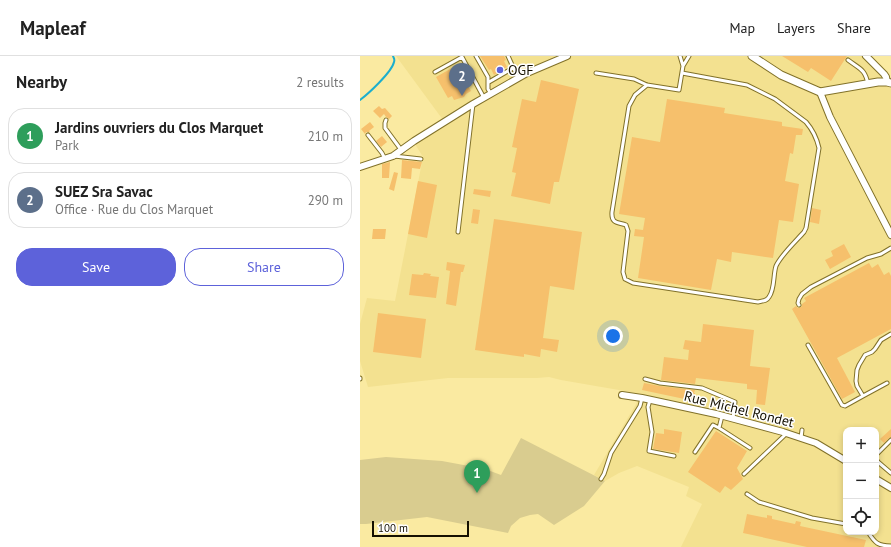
<!DOCTYPE html>
<html lang="en">
<head>
<meta charset="utf-8">
<style>
	:root { --surface:#fff; --page:#f6f6f6; --text:#222; --muted:#767676; --line:#e0e0e0; --accent:#5d62da }
	body { margin:0; font-family:"PT Sans",sans-serif; background:var(--page); color:var(--text) }
	.controls { position:absolute; right:12px; bottom:12px; display:grid; overflow:hidden; border-radius:8px; box-shadow:0 2px 6px #0003 }
	.controls button { width:36px; height:36px; display:grid; place-items:center; padding:0; border:0; border-bottom:1px solid var(--line); background:var(--surface); color:var(--text); font:20px sans-serif }
	.scale { position:absolute; left:12px; bottom:10px; width:97px; box-sizing:border-box; padding-left:4px; border:2px solid #151000; border-top:0; font-size:11px; line-height:14px; white-space:nowrap; color:#151000; -webkit-text-stroke:3px #fff; paint-order:stroke }
	.you { position:absolute; left:253px; top:280px; width:14px; height:14px; margin:-10px; border:3px solid #fff; border-radius:50%; background:#1a73e8; box-shadow:0 0 0 6px #1a73e833 }
	.badge { display:grid; place-items:center; width:26px; height:26px; border-radius:50%; background:var(--accent); color:#fff; font-size:13px; font-weight:700 }
	.pin { position:absolute; translate:-50% -33px; filter:drop-shadow(0 1px 2px #0008) }
	.pin::after { content:''; position:absolute; top:21px; width:14px; height:12px; background:inherit; clip-path:polygon(0 0,100% 0,50% 100%) }
	.list { margin:0; padding:0; list-style:none }
	h2 { display:flex; justify-content:space-between; align-items:center; height:52px; margin:0; padding:0 16px; font-size:17px }
	h2 small { font-size:13px; font-weight:400; color:var(--muted) }
	.list li { display:grid; grid-template-columns:26px 1fr auto; gap:12px; align-items:center; box-sizing:border-box; height:56px; margin:0 8px 8px; padding:0 8px; border:1px solid var(--line); border-radius:16px }
	.list b { display:block; font-size:15px; white-space:nowrap }
	.list p { margin:0; font-size:13px; white-space:nowrap; color:var(--muted) }
	.list em { font-size:13px; font-style:normal; color:var(--muted) }
	.actions { display:flex; gap:8px; padding:12px 16px }
	.actions a { flex:1; padding:9px 0; border:1px solid var(--accent); border-radius:16px; text-align:center; font-size:14px; color:var(--accent) }
	.actions .main { background:var(--accent); color:#fff }
	.icon { flex:none; width:22px; height:22px; fill:none; stroke:currentColor; stroke-width:2; stroke-linecap:round; stroke-linejoin:round }
	.map { position:relative; flex:none; width:531px; height:491px; overflow:hidden }
	header { display:flex; align-items:center; gap:24px; box-sizing:border-box; height:56px; padding:0 20px; background:var(--surface); border-bottom:1px solid var(--line) }
	header strong { font-size:19px }
	nav { display:flex; gap:22px; margin-inline-start:auto; font-size:14px }
	main { display:flex }
	aside { flex:1; background:var(--surface) }
	.map>svg:first-child { display:block }
	.built { fill:#f3e190; fill-rule:evenodd }
	.green { fill:#d9cc8f }
	.lines { fill:none; stroke-linecap:round; stroke-linejoin:round }
	.stream { stroke:#1caecd; stroke-width:2 }
	.building { fill:#f6c06c }
	.service-casing { stroke:#817129; stroke-width:5 }
	.minor-casing { stroke:#817129; stroke-width:8 }
	.tertiary-casing { stroke:#817129; stroke-width:9 }
	.service { stroke:#fff; stroke-width:3 }
	.minor { stroke:#fff; stroke-width:6 }
	.tertiary { stroke:#fff; stroke-width:7 }
	.poi-dot { fill:#5d62da; stroke:#fff; stroke-width:1.5 }
	.labels { text-anchor:middle; dominant-baseline:central; stroke-width:3; stroke-linejoin:round; paint-order:stroke }
	.poi-label { font-size:14px; fill:#151000; stroke:#fff; text-anchor:start }
	.street-label { font-size:14px; fill:#151000; stroke:#fff }
</style>
</head>
<body>
<header>
<strong>Mapleaf</strong>
<nav><a>Map</a><a>Layers</a><a>Share</a></nav>
</header>
<main>
<aside>
<h2>Nearby<small>2 results</small></h2>
<ul class="list">
<li><span class="badge" style="background:#2e9e5b">1</span><div><b>Jardins ouvriers du Clos Marquet</b><p>Park</p></div><em>210 m</em></li>
<li><span class="badge" style="background:#5c6f8a">2</span><div><b>SUEZ Sra Savac</b><p>Office · Rue du Clos Marquet</p></div><em>290 m</em></li>
</ul>
<div class="actions"><a class="main">Save</a><a>Share</a></div>
</aside>
<div class="map">
<svg width="531" height="491" viewBox="0 0 531 491">
	<rect width="100%" height="100%" fill="#faeaa1"/>
	<path class="built" d="M36 0H505L516 15 531 33V491H321L342 448 326 440 329 431 277 410 259 417 245 425 234 419 282 338 201 324 189 321 177 322H88L8 331 0 305V268L7 242 35 245 63 101 55 88 86 68ZM486 374H516V476H486Z"/>
	<path class="green" d="M161 382 245 425 224 450 194 469 178 458 170 459 160 462 151 470 148 477 67 461 6 468H0V404L26 401 82 405 125 413 141 419Z"/>
	<g class="lines">
		<path class="stream" d="M0 44C8 38 32 16 34 6 35 3 34 3 33 0"/>
	</g>
	<path class="building" d="M120 0H144L146 4 144 5 147 11 134 19 131 13 129 14Z
		M422 0H487L471 25 451 12 448 16Z
		M101 7 110 25 106 27 111 35 106 38 104 41 94 44 92 40 88 42 76 21Z
		M181 24 219 33 199 126H194L190 148 151 140 156 117 152 116 157 92 152 91 162 43 176 46Z
		M307 43 365 52 364 57 422 66V70L443 73 442 79H436L433 98 430 97 425 125 439 128 433 166 419 164 413 202 372 196 371 206 357 203 351 234 278 222 284 181 274 180 275 173 283 174 285 162 259 158 272 81 300 86Z
		M19 50 22 53 25 52 32 60 29 63 26 61 24 58 20 62 13 55Z
		M10 66 14 71 9 75 10 76H6L5 78 1 73Z
		M22 80 27 86 21 91 16 85Z
		M42 104 62 106 60 113 52 112 51 123 41 122Z
		M30 106 29 122H22V108Z
		M34 116 38 117 34 135 29 133Z
		M58 125 77 129 67 182 48 178Z
		M114 133 131 135 130 141 113 138Z
		M452 152 461 154 459 168 450 166Z
		M113 153 120 154 118 168 111 167Z
		M134 163 222 176 214 234 190 230 183 282 199 284 197 296 181 293 180 301 164 298V301L115 294Z
		M13 173H26L25 183H12Z
		M484 188 491 201 470 213 465 204 473 200 471 195Z
		M87 206 105 209 103 216H101L96 250 86 248 90 215 86 214Z
		M509 207 512 212 518 208 524 219 529 216 531 220V273L477 302 495 336 482 343 432 253 436 250 438 252 441 251 442 250V248L446 245 444 242Z
		M64 217 71 218 70 220 79 221 76 242 49 239 52 218 63 219Z
		M18 257 66 263 61 302 13 296Z
		M343 268 394 274 390 310 410 312 405 349 396 348 397 334 387 333V328L336 322 335 328 301 324 304 301 328 304 329 294 323 293 325 284 341 286Z
		M284 327 300 330 335 334 334 337H335L334 345 282 334Z
		M304 373 322 376 319 397 293 393 296 377 304 378Z
		M531 373V381L529 382 524 387 520 383Z
		M356 375 387 395 377 412 383 423 371 434 365 430 360 437 328 416Z
		M387 458 407 462V459L412 460V463L435 468 436 465 441 466 440 470 506 484 504 491H447L383 477Z"/>
	<g class="lines">
		<g class="service-casing">
			<path id="service" d="M116 0 128 21V33L131 38
				M148 0 158 22
				M488 4C500 13 505 13 508 28
				M323 10 329 0
				M75 16 102 1 124 42
				M236 17 274 23 287 29 319 34 323 10 320 0
				M129 26 153 12
				M287 29 275 39 269 50 252 156C251 168 258 166 266 169L268 175 263 216 265 223 273 227 398 246C403 245 407 245 409 241 415 233 413 219 416 210 421 199 436 185 444 176L446 172 459 92C457 83 452 73 446 66L415 43 387 29 322 17
				M26 64 25 67V72L42 95
				M8 79 22 97 25 103
				M34 100 61 103
				M98 176 113 48
				M439 249 438 247 439 243 442 238 451 231 507 202 521 198 531 192
				M448 289 482 349 485 350 503 340
				M0 322V323
				M285 323 300 327 342 332 375 346 373 362
				M527 327 503 340 497 330 496 325 497 314 499 309 505 299 512 296 515 293 521 284 531 278
				M290 344 288 351 292 376 289 395 314 400
				M362 360 359 372 390 392
				M441 382 442 374
				M335 396 353 369 359 372
				M516 401 517 398 531 384
				M516 403 518 406 531 417
				M384 418 427 377
				M241 423 244 418 251 397 280 350 282 342
				M387 438 399 446 452 462 486 468
				M508 476C515 487 518 490 531 490"/>
		</g>
		<g class="minor-casing">
			<path id="minor" d="M506 0 524 18 526 21 527 26
				M460 36 470 61 531 179
				M0 111 33 100 54 85 113 48 167 17 207 0
				M262 339 282 342 356 358 423 376 456 387 486 405
				M516 423 531 432"/>
		</g>
		<g class="tertiary-casing">
			<path id="tertiary" d="M392 0 421 19 460 36 518 26H527L531 27"/>
		</g>
		<use href="#service" class="service"/>
		<use href="#minor" class="minor"/>
		<use href="#tertiary" class="tertiary"/>
	</g>
	<circle class="poi-dot" cx="140" cy="14" r="4"/>
	<g class="labels">
		<g class="poi-label">
			<text x="148" y="14">OGF</text>
		</g>
		<g class="street-label">
			<text transform="translate(379 353) rotate(14)">Rue Michel Rondet</text>
		</g>
	</g>
</svg>
<div class="controls">
<button>+</button>
<button>−</button>
<button><svg class="icon" aria-label="locate" viewBox="0 0 24 24"><circle cx="12" cy="12" r="6"/><path d="M12 2v4M12 18v4M2 12h4M18 12h4"/></svg></button>
</div>
<div class="scale">100 m</div>
<div class="you"></div>
<div class="pin badge" style="left:117px;top:437px;background:#2e9e5b">1</div>
<div class="pin badge" style="left:102px;top:40px;background:#5c6f8a">2</div>
</div>
</main>
</body>
</html>
